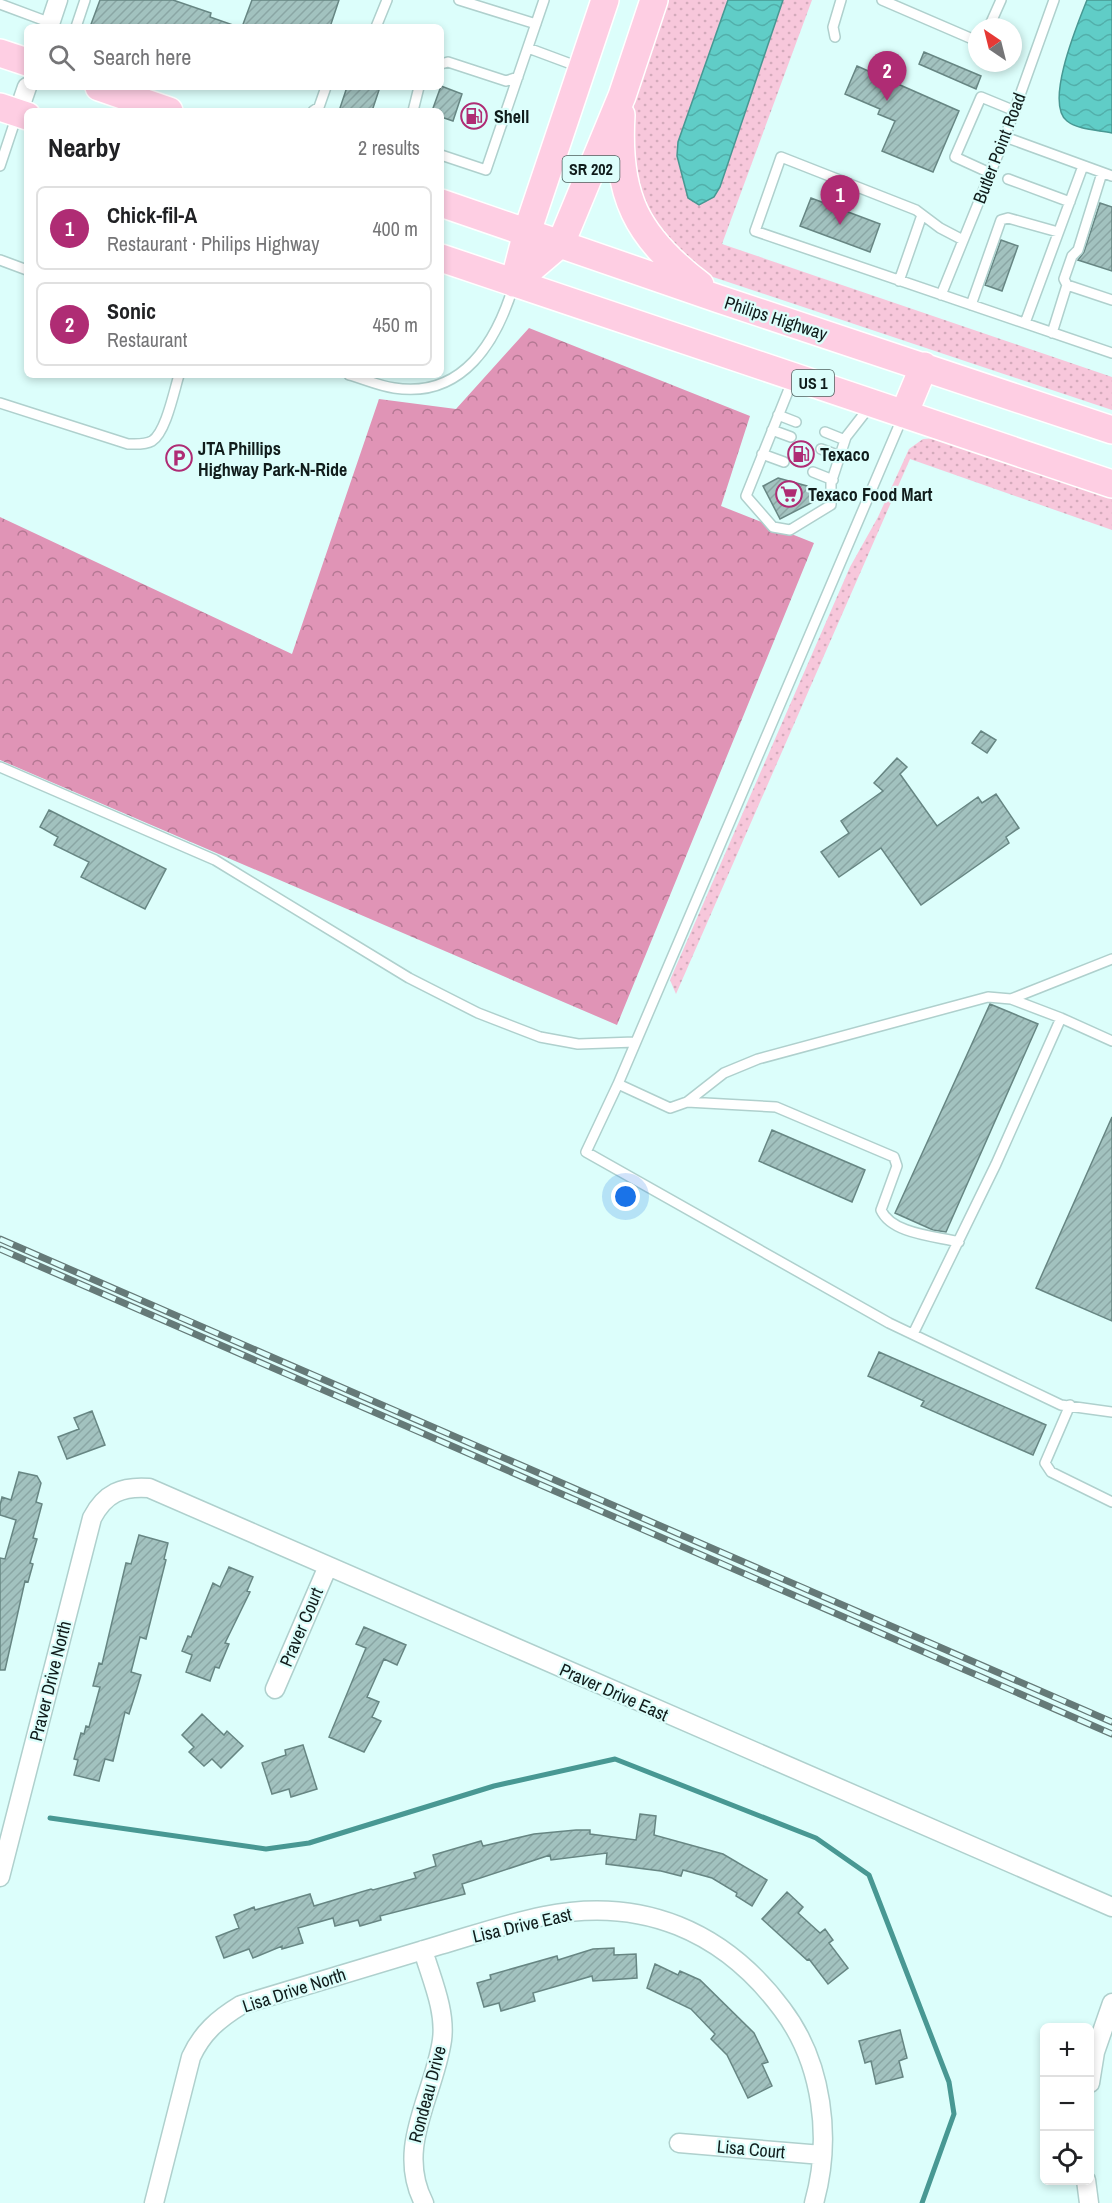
<!DOCTYPE html>
<html lang="en">
<head>
<meta charset="utf-8">
<style>
	:root { --surface:#fff; --page:#f6f6f6; --text:#202124; --muted:#757577; --line:#e0e0e0; --accent:#af2c74 }
	body { margin:0; font-family:"Archivo Narrow",sans-serif; background:var(--page); color:var(--text) }
	.controls { position:absolute; right:18px; bottom:18px; display:grid; overflow:hidden; border-radius:9px; box-shadow:0 3px 9px #0003 }
	.controls button { width:54px; height:54px; display:grid; place-items:center; padding:0; border:0; border-bottom:2px solid var(--line); background:var(--surface); color:var(--text); font:30px sans-serif }
	.compass { position:absolute; left:968px; top:18px; width:54px; height:54px; border-radius:50%; background:var(--surface); box-shadow:0 3px 9px #0003; rotate:325deg }
	.you { position:absolute; left:626px; top:1197px; width:21px; height:21px; margin:-15px; border:4px solid #fff; border-radius:50%; background:#1a73e8; box-shadow:0 0 0 9px #1a73e833 }
	.badge { display:grid; place-items:center; width:39px; height:39px; border-radius:50%; background:var(--accent); color:#fff; font-size:20px; font-weight:700 }
	.pin { position:absolute; translate:-50% -50px; filter:drop-shadow(0 2px 3px #0008) }
	.pin::after { content:''; position:absolute; top:32px; width:21px; height:18px; background:inherit; clip-path:polygon(0 0,100% 0,50% 100%) }
	.list { margin:0; padding:0; list-style:none }
	h2 { display:flex; justify-content:space-between; align-items:center; height:78px; margin:0; padding:0 24px; font-size:26px }
	h2 small { font-size:20px; font-weight:400; color:var(--muted) }
	.list li { display:grid; grid-template-columns:39px 1fr auto; gap:18px; align-items:center; box-sizing:border-box; height:84px; margin:0 12px 12px; padding:0 12px; border:2px solid var(--line); border-radius:9px }
	.list b { display:block; font-size:22px; white-space:nowrap }
	.list p { margin:0; font-size:20px; white-space:nowrap; color:var(--muted) }
	.list em { font-size:20px; font-style:normal; color:var(--muted) }
	.icon { flex:none; width:33px; height:33px; fill:none; stroke:currentColor; stroke-width:2; stroke-linecap:round; stroke-linejoin:round }
	.map { position:relative; flex:none; width:1112px; height:2203px; overflow:hidden }
	.search { position:absolute; background:var(--surface); box-shadow:0 3px 9px #0003; left:24px; top:24px; width:420px; height:66px; display:flex; align-items:center; gap:15px; box-sizing:border-box; padding:0 21px; border-radius:9px; color:var(--muted); font-size:22px }
	.panel { position:absolute; background:var(--surface); box-shadow:0 3px 9px #0003; left:24px; top:108px; width:420px; height:270px; border-radius:9px }
	.map>svg:first-child { display:block }
	.grass { fill:url(#grass-dots) }
	.forest { fill:url(#forest-crowns) }
	.water { fill:url(#water-waves); stroke:#489893; stroke-width:1.5 }
	.lines { fill:none; stroke-linecap:round; stroke-linejoin:round }
	.stream { stroke:#489893; stroke-width:5 }
	.building { fill:url(#building-hatch); stroke:#678683; stroke-width:1.5 }
	.lane-casing { stroke:#afd0cd; stroke-width:12 }
	.street-casing { stroke:#afd0cd; stroke-width:21 }
	.primary-casing { stroke:#fff; stroke-width:30 }
	.lane { stroke:#fff; stroke-width:9 }
	.street { stroke:#fff; stroke-width:18 }
	.primary { stroke:#fecee3; stroke-width:27 }
	.rail-casing { stroke:#657a78; stroke-width:7 }
	.rail { stroke:#dcfefb; stroke-width:4.5; stroke-dasharray:14; stroke-linecap:butt }
	.labels { text-anchor:middle; dominant-baseline:central; stroke-width:4.5; stroke-linejoin:round; paint-order:stroke }
	.shield { fill:#dcfefb; stroke:#4d605e; stroke-width:1.5 }
	.shield-label { font-size:16px; font-weight:bold; fill:#101c1b }
	.poi-label { font-size:18px; font-weight:bold; fill:#101c1b; stroke:#dcfefb; text-anchor:start }
	.street-label { font-size:18px; fill:#101c1b; stroke:#dcfefb }
</style>
</head>
<body>
<div class="map">
<svg width="1112" height="2203" viewBox="0 0 1112 2203">
	<defs>
		<pattern id="grass-dots" width="8" height="8" patternUnits="userSpaceOnUse" patternTransform="scale(1.5)"><rect width="8" height="8" fill="#f7c7db"/><path d="M2 2h.1M6 6h.1" fill="none" stroke="#d3aabb" stroke-width="1.8" stroke-linecap="round"/></pattern>
		<pattern id="forest-crowns" width="20" height="18" patternUnits="userSpaceOnUse" patternTransform="scale(1.5)"><rect width="20" height="18" fill="#e094b6"/><path d="M2 6a3 3 0 1 1 6 0M12 15a3 3 0 1 1 6 0" fill="none" stroke="#b47893"/></pattern>
		<pattern id="water-waves" width="16" height="10" patternUnits="userSpaceOnUse" patternTransform="scale(1.5)"><rect width="16" height="10" fill="#60cdc7"/><path d="M0 5q4-4 8 0t8 0" fill="none" stroke="#52afaa"/></pattern>
		<pattern id="building-hatch" width="6" height="6" patternUnits="userSpaceOnUse" patternTransform="scale(1.5)"><rect width="6" height="6" fill="#a2c2bf"/><path d="M-1 1l2-2M0 6l6-6M5 7l2-2" fill="none" stroke="#8aa6a4"/></pattern>
	</defs>
	<rect width="100%" height="100%" fill="#dcfefb"/>
	<path class="grass" d="M669 0H728L678 142 677 156 688 198 699 204 714 197 720 187 783 0H812L722 244 1112 377V410L707 275 685 263 634 197 632 110Z
		M937 438 1112 498V530L910 459 676 994 670 980 850 567 878 517 909 449 923 439Z"/>
	<path class="forest" d="M529 328 750 416 721 506 814 543 617 1025 0 760V517L292 654 379 399 456 409Z"/>
	<path class="water" d="M728 0H783L720 187 714 197 699 205 688 198 677 156 678 142Z
		M1087 0H1112V133C1098 130 1078 130 1067 121 1044 103 1078 23 1087 0Z"/>
	<g class="lines">
		<path class="stream" d="M50 1818 266 1849 309 1843 494 1786 615 1759 816 1838 869 1875 949 2082 954 2114 922 2203"/>
	</g>
	<path class="building" d="M100 0H173L211 13 210 17 233 25V27H90Z
		M252 0H339L330 27H242Z
		M924 52 981 76 976 89 919 64Z
		M857 66 959 111 933 172 882 151 895 121 878 114 880 109 845 94Z
		M441 86 462 94 453 121 441 117V111H432Z
		M347 87H380L372 111H339Z
		M811 198 880 224 870 252 800 226Z
		M1100 203 1112 207V271L1078 260 1084 252Z
		M1001 240 1018 246 1002 291 985 285Z
		M778 478 807 486 815 501 780 519 763 486Z
		M981 731 996 740 987 753 972 743Z
		M897 758 907 767 900 774 937 826 978 797 982 803 996 794 1019 828 1006 837 1009 843 921 905 881 848 839 877 821 852 849 833 841 821 883 791 874 783Z
		M49 810 166 869 145 909 81 877 89 862 54 845 58 837 40 827Z
		M990 1004 1038 1024 946 1232 933 1230 895 1213Z
		M1112 1117V1321L1036 1288Z
		M772 1130 865 1170 852 1202 759 1161Z
		M879 1352 1046 1425 1033 1455 921 1406 924 1401 868 1376Z
		M92 1411 105 1445 67 1459 58 1437 79 1429 74 1418Z
		M19 1472 37 1476 41 1483 36 1502 42 1504 33 1538 37 1539 30 1563 33 1564 28 1582 25 1581 5 1670H0V1558L5 1559 16 1520 0 1515V1505L2 1497 11 1500Z
		M139 1535 168 1543 164 1559 166 1560 146 1639 140 1637 131 1672 141 1675 136 1692 129 1714 125 1712 113 1761 105 1759 99 1781 74 1775 78 1760 74 1759 81 1733 84 1734 86 1726 89 1727 100 1687 93 1686 99 1663 102 1664 126 1563 131 1564Z
		M229 1567 253 1577 247 1591 250 1592 225 1643 229 1644 219 1668 215 1667 210 1681 186 1672 192 1655 182 1651 188 1636 191 1637 213 1583 220 1587Z
		M364 1627 406 1645 397 1665 384 1659 367 1697 379 1702 372 1717 381 1721 364 1752 329 1737 366 1648 356 1644Z
		M202 1714 224 1735 227 1731 243 1746 221 1768 212 1759 204 1766 189 1752 194 1747 182 1735Z
		M303 1745 317 1789 291 1797 289 1789 272 1794 262 1763 286 1755 285 1750Z
		M640 1814 656 1816 654 1835 723 1854 767 1880 752 1906 736 1896 737 1893 712 1878 683 1870 681 1876 661 1871 606 1864 607 1853 551 1860 550 1855 462 1884 465 1894 380 1916 381 1920 360 1926 358 1920 335 1926 333 1918 298 1928 303 1943 282 1949V1946L253 1958 249 1949 224 1958 216 1937 239 1928 234 1915 254 1907 255 1910 310 1894 314 1906 371 1889 373 1890 416 1878 414 1873 436 1866 433 1855 481 1841 483 1846 534 1834 576 1830H590V1834L636 1840Z
		M787 1892 803 1907 798 1913 820 1933 825 1929 833 1940 829 1943 848 1968 828 1984 809 1959 807 1960 762 1919Z
		M614 1948V1955L636 1954 637 1978 593 1981 592 1976 533 1993 535 2001 501 2011 499 2003 484 2007 477 1983 491 1979 490 1975 557 1956 558 1960 593 1949Z
		M655 1964 678 1975 680 1971 700 1980 754 2033 768 2062 762 2064 772 2086 748 2098 727 2055 711 2039 715 2034 691 2009 647 1988Z
		M900 2030 907 2058 899 2061 903 2077 876 2084 871 2061 865 2063 859 2041Z"/>
	<g class="lines">
		<g class="lane-casing">
			<path id="lane" d="M459 0 536 24
				M882 0 977 41
				M0 4 51 23
				M76 27 85 0
				M376 27 387 0
				M989 27 1001 0
				M835 37 833 27 841 0
				M528 48 579 67
				M441 64 448 62 506 81 518 77
				M313 111 319 107 326 87
				M413 111 419 87
				M1005 137 1112 176
				M441 155 486 170 544 0
				M0 166 17 115
				M990 173 955 157 981 97 1015 111
				M1008 179 1070 202
				M963 240 940 228 916 210 781 157 755 231 1112 353
				M0 260 27 270
				M899 281 922 215
				M1067 285 1112 300
				M941 295 1005 137 1054 0
				M971 305 1001 220 1008 218 1058 232
				M1025 323 1083 166
				M1052 333 1067 285 1064 279 1072 256 1078 250 1102 173
				M349 375C364 379 379 386 394 388 463 399 497 341 514 284
				M793 379 746 496 773 527 790 530 831 505V483L846 437 871 405
				M0 403 128 444C135 444 145 445 152 441 166 432 174 391 179 375
				M778 415 796 422
				M903 416 618 1084 586 1152 889 1323 1061 1405 1112 1412
				M772 430 791 437
				M825 432 845 440
				M821 449 840 456
				M762 454 784 462
				M813 472 833 480
				M0 767 215 860 409 978 478 1013 540 1037 578 1044 635 1042
				M1011 999 1112 959
				M1061 1018 1112 1041
				M618 1084 670 1108 687 1102 724 1073 758 1059 988 997 1011 999 1061 1018 996 1164 913 1334
				M687 1102 776 1107 894 1157 897 1166 881 1210C892 1234 935 1236 959 1242
				M1070 1405 1045 1463 1051 1472 1112 1502"/>
		</g>
		<g class="street-casing">
			<path id="street" d="M49 27 58 0
				M18 113 27 87
				M275 1689 328 1566
				M0 1877 92 1518C105 1493 122 1486 149 1488L1112 1907
				M423 1950C431 1978 446 2010 442 2040 434 2096 395 2147 424 2203
				M1090 2083 1095 2052 1112 2003
				M679 2143 822 2155
				M1086 2180 1089 2203
				M154 2203 191 2057C202 2033 218 2019 241 2005 307 1985 373 1965 440 1945 474 1935 509 1923 544 1916 642 1896 724 1931 782 2009 823 2063 832 2139 814 2203"/>
		</g>
		<g class="primary-casing">
			<path id="primary" d="M0 53 27 62
				M99 87 169 111
				M0 107 27 116
				M621 115C616 196 636 236 700 285
				M441 203 719 299 1112 430
				M441 258 1112 484
				M514 283 561 243 622 96 654 0
				M514 283 527 232 605 0
				M904 414 924 366"/>
		</g>
		<use href="#lane" class="lane"/>
		<use href="#street" class="street"/>
		<use href="#primary" class="primary"/>
		<g class="rail-casing">
			<path id="rail" d="M0 1239 1112 1722
				M0 1249 1112 1734"/>
		</g>
		<use href="#rail" class="rail"/>
	</g>
	<defs>
		<g id="fuel-ring" transform="scale(1.35)"><circle r="9.5" fill="#dcfefb" stroke="#af2c74" stroke-width="1.5"/><path d="M-5.5-6h7V0h2V4h1.3V-2.5L3-4.5l.8-.8L6-3V5H2.5V1h-1V6h-7ZM-4.2-4.7v3.2H.2V-4.7Z" fill="#af2c74"/></g>
		<g id="parking-ring" transform="scale(1.35)"><circle r="9.5" fill="#dcfefb" stroke="#af2c74" stroke-width="1.5"/><path d="M-3.5-5.5H1a3.5 3.5 0 0 1 0 7H-1V5.5H-3.5ZM-1-3.4V-.6H.8a1.4 1.4 0 0 0 0-2.8Z" fill="#af2c74"/></g>
		<g id="supermarket-ring" transform="scale(1.35)"><circle r="9.5" fill="#dcfefb" stroke="#af2c74" stroke-width="1.5"/><path d="M-6-5.5h2.5l.6 2H6L4.5 2H-2.5L-4.4-4H-6ZM-1.5 3.2a1.3 1.3 0 1 0 .1 0ZM3 3.2a1.3 1.3 0 1 0 .1 0Z" fill="#af2c74"/></g>
	</defs>
	<g fill-rule="evenodd">
		<use href="#fuel-ring" x="474" y="116"/>
		<use href="#fuel-ring" x="801" y="454"/>
		<use href="#parking-ring" x="179" y="458"/>
		<use href="#supermarket-ring" x="789" y="494"/>
	</g>
	<g class="labels">
		<g class="shield">
			<rect x="562.5" y="156" width="57" height="26" rx="4.5"/>
			<rect x="792" y="370" width="42" height="26" rx="4.5"/>
		</g>
		<g class="shield-label">
			<text x="591" y="169">SR 202</text>
			<text x="813" y="383">US 1</text>
		</g>
		<g class="poi-label">
			<text x="494" y="116">Shell</text>
			<text x="198" y="448">JTA Phillips<tspan x="198" dy="21">Highway Park-N-Ride</tspan></text>
			<text x="820" y="454">Texaco</text>
			<text x="808" y="494">Texaco Food Mart</text>
		</g>
		<g class="street-label">
			<text transform="translate(999 148) rotate(-69)">Butler Point Road</text>
			<text transform="translate(776 318) rotate(18)">Philips Highway</text>
			<text transform="translate(301 1627) rotate(-67)">Praver Court</text>
			<text transform="translate(50 1681) rotate(-76)">Praver Drive North</text>
			<text transform="translate(614 1692) rotate(24)">Praver Drive East</text>
			<text transform="translate(522 1925) rotate(-13)">Lisa Drive East</text>
			<text transform="translate(294 1990) rotate(-18)">Lisa Drive North</text>
			<text transform="translate(427 2094) rotate(-75)">Rondeau Drive</text>
			<text transform="translate(751 2149) rotate(5)">Lisa Court</text>
		</g>
	</g>
</svg>
<div class="controls">
<button>+</button>
<button>−</button>
<button><svg class="icon" aria-label="locate" viewBox="0 0 24 24"><circle cx="12" cy="12" r="6"/><path d="M12 2v4M12 18v4M2 12h4M18 12h4"/></svg></button>
</div>
<svg class="compass" viewBox="-18 -18 36 36"><path d="M0-13l5 13h-10z" fill="#e53935"/><path d="M0 13l5-13h-10z" fill="#757577"/></svg>
<div class="you"></div>
<div class="pin badge" style="left:840px;top:225px">1</div>
<div class="pin badge" style="left:887px;top:101px">2</div>
<div class="search"><svg class="icon" aria-label="search" viewBox="0 0 24 24"><circle cx="10" cy="10" r="6"/><path d="M15 15l6 6"/></svg>Search here</div>
<section class="panel">
<h2>Nearby<small>2 results</small></h2>
<ul class="list">
<li><span class="badge">1</span><div><b>Chick-fil-A</b><p>Restaurant · Philips Highway</p></div><em>400 m</em></li>
<li><span class="badge">2</span><div><b>Sonic</b><p>Restaurant</p></div><em>450 m</em></li>
</ul>
</section>
</div>
</body>
</html>
